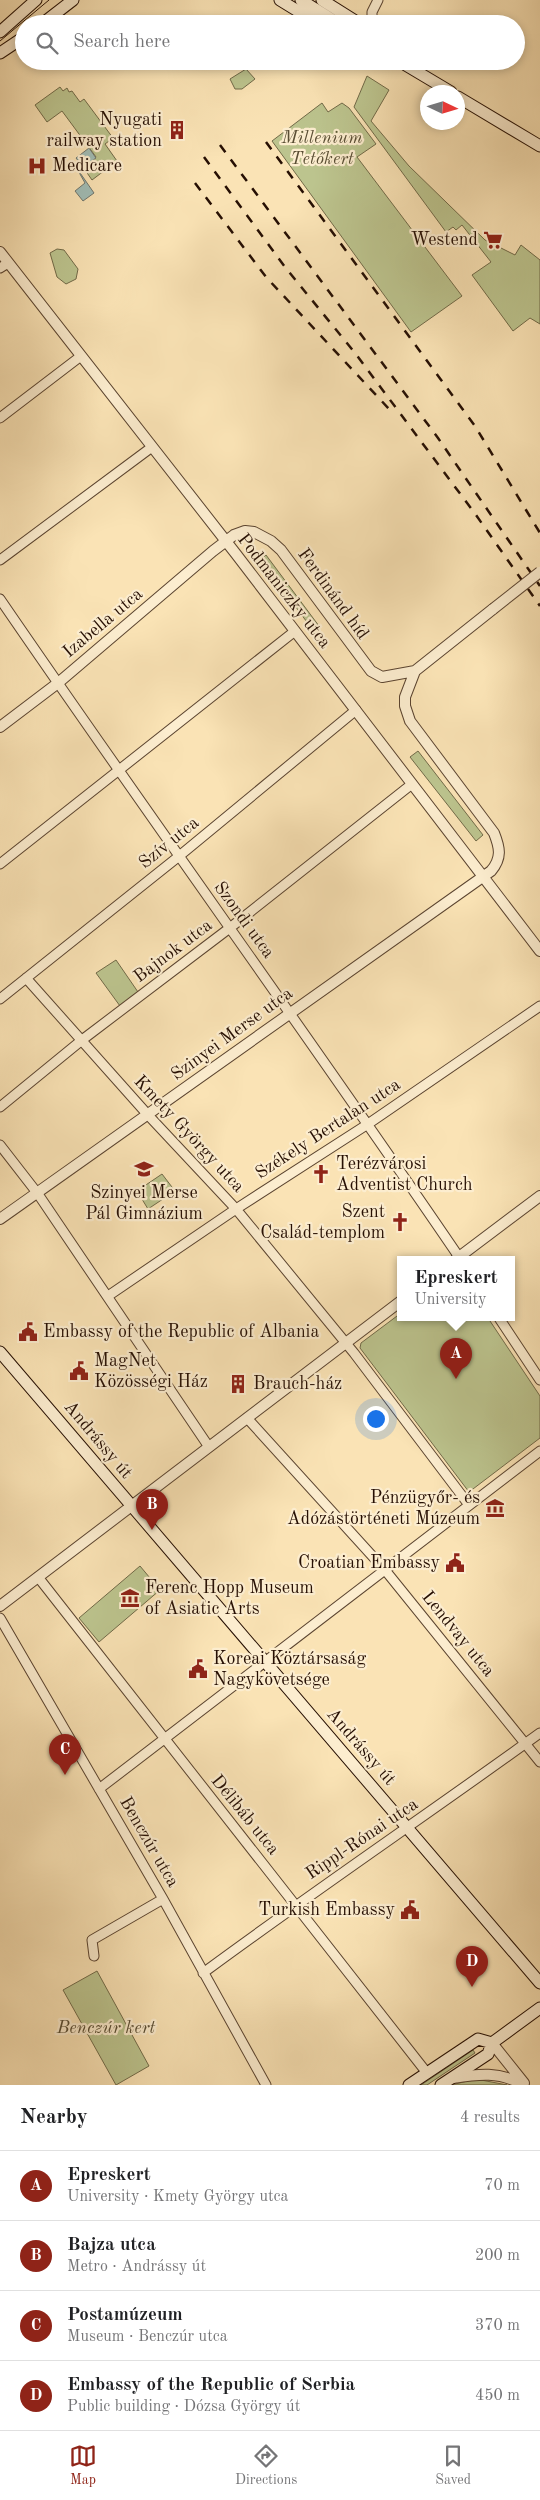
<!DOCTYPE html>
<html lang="en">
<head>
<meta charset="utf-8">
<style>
	:root { --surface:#fff; --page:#f6f6f6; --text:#202124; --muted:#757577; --line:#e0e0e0; --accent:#8f2418 }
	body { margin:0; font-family:"Old Standard TT",serif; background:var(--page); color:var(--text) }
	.compass { position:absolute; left:420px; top:85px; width:45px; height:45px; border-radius:50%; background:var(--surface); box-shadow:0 2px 8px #0003; rotate:94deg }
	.you { position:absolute; left:375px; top:1418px; width:18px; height:18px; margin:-12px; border:4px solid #fff; border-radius:50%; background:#1a73e8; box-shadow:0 0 0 8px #1a73e833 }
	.badge { display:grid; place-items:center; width:32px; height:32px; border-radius:50%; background:var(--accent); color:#fff; font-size:16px; font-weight:700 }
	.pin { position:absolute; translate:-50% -41px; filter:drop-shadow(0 1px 2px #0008) }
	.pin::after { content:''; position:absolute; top:26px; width:18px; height:15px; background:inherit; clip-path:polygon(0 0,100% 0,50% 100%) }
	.popup { position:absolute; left:397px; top:1256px; width:118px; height:65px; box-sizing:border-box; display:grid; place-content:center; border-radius:0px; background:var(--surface); filter:drop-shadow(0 1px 4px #0005); font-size:16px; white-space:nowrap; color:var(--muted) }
	.popup b { font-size:19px; color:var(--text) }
	.popup::after { content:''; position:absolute; left:50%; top:100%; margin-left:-10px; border:10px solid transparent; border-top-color:var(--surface) }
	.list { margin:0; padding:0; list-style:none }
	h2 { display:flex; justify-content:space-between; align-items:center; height:65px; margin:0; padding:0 20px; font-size:21px }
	h2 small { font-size:16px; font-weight:400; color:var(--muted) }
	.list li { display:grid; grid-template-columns:32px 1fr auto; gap:15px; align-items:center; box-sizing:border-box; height:70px; padding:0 20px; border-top:1px solid var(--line) }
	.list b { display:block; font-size:19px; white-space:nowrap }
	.list p { margin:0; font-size:16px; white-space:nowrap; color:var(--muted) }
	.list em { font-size:16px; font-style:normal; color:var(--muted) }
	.icon { flex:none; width:28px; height:28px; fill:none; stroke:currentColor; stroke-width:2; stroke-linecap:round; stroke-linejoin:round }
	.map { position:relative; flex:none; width:540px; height:2085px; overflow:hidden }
	.search { position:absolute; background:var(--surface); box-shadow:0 2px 8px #0003; left:15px; right:15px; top:15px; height:55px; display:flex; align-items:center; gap:12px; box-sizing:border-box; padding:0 18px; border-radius:28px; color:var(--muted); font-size:19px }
	.sheet { height:345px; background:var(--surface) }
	nav { display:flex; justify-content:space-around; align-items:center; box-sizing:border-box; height:70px; border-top:1px solid var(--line); background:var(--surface); font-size:14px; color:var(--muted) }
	nav a { display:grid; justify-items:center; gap:2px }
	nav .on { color:var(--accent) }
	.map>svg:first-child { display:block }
	.green { fill:#bcc48e; stroke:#716a48 }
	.water { fill:#a1bdb6; stroke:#70776e }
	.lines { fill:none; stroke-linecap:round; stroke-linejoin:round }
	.minor-casing { stroke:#5b4430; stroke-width:11 }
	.tertiary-casing { stroke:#5b4430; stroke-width:12 }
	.secondary-casing { stroke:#260f03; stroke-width:13 }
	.minor { stroke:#fcedcf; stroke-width:9 }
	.tertiary { stroke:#fcedcf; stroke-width:10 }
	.secondary { stroke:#fcedcf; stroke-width:11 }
	.tram { stroke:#260f03; stroke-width:1 }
	.rail { stroke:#260f03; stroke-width:2.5; stroke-dasharray:9 9; stroke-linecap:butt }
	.tertiary-bridge-casing { stroke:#5b4430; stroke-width:12; stroke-linecap:butt }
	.tertiary-bridge { stroke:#fcedcf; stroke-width:10 }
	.labels { text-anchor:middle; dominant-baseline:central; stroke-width:4.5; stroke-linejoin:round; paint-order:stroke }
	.poi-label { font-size:18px; fill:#260f03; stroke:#fcedcf; text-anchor:start }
	.park-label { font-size:18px; font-style:italic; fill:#5a4e34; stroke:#fcedcf }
	.street-label { font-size:18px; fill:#260f03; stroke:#fcedcf }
</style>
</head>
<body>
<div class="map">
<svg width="540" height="2085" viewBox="0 0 540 2085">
	<rect width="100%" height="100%" fill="#fae3b5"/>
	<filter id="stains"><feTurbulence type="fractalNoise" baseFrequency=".004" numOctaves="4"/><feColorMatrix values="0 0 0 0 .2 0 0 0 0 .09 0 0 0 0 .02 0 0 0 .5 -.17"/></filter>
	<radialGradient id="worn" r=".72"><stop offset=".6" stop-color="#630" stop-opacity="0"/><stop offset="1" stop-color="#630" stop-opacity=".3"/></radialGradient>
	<path class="green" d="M246 69 255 79 242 89H235L230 79Z
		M367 76 389 90 371 121 409 166 485 240 515 255 521 245 540 260V324L530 318 513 331 472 275 491 262 462 225 456 230 453 227 446 232 354 107Z
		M60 87 63 91 67 88 69 92 72 91 80 102 84 99 113 138 105 144 117 161 92 180 83 167 96 157 62 111 47 122 35 105Z
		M322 103 328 112 342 103 349 108 376 144 357 157 462 296 411 332 272 141Z
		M57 249 64 250 78 269 76 279 66 284 57 277 50 253Z
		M266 555 319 626 313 630 260 560Z
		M418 751 483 835 476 841 410 757Z
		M116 960 138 992 120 1006 96 973Z
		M162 1174 175 1191 148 1209 137 1191Z
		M401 1313V1318H488L540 1396V1438L469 1492 360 1348 361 1343Z
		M140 1566 160 1590 99 1642 79 1618Z
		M97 1971 149 2066 116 2085 63 1990Z
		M473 2050 475 2053 427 2085H421Z
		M476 2079 507 2085H451Z"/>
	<path class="water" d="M89 148 96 158 83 167 76 158Z
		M76 167 94 193 83 201 75 191 85 183Z"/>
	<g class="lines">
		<g class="minor-casing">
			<path id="minor" d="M372 24V12L378 0
				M0 268 8 263
				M0 418 81 356
				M0 560 152 447
				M0 599C152 821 310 1038 461 1260
				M0 864 295 631
				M26 978 148 1115 236 1209 354 1353 469 1505
				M0 999 178 857 356 710
				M0 1107 82 1040 231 927 412 784
				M0 1145 38 1194 209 1447
				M108 1296 236 1209 368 1124 540 1006
				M499 1318 540 1380
				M247 1418 385 1570 540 1762
				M38 1577 427 2073
				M0 1618 163 1899 266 2085
				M99 1789 540 1451
				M94 1956 92 1940 163 1899
				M203 1973C314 1891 428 1814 540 1733"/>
		</g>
		<g class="tertiary-casing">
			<path id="tertiary" d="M0 252 236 554 540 951
				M0 727 58 683 213 551 234 535 245 531 254 532 271 541 281 550 371 671 382 677 415 671
				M0 1219 491 871C502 858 500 848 494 833L410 721 405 706V697L415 671 493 609
				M455 1260 540 1196
				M0 1606 401 1301
				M492 2043 524 2083
				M453 2078C478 2074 500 2071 523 2085"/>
		</g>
		<g class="secondary-casing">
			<path id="secondary" d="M280 0 319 24
				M301 0 339 24
				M322 0 360 24
				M42 24 73 0
				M0 32 36 0
				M0 53 24 37
				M399 61 451 92
				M458 97 540 146
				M0 1352 540 1983
				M409 2085 478 2039 492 2043
				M441 2085 488 2054 492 2043 540 2008"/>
		</g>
		<use href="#minor" class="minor"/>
		<use href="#tertiary" class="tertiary"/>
		<use href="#secondary" class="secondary"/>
		<path class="tram" d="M0 41 49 0"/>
		<path class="rail" d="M266 142 475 426 540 533
			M220 145 438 438 540 586
			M204 157 285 267 355 353 476 515 540 606
			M195 183 266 277 390 410"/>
		<g class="tertiary-bridge-casing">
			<path id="tertiary-bridge" d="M493 609 540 572"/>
		</g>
		<use href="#tertiary-bridge" class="tertiary-bridge"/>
	</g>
	<defs>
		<g id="building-bare" transform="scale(1.5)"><path d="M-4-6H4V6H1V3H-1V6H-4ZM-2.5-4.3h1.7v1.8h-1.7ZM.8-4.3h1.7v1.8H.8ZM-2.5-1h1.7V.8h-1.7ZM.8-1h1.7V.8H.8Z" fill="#8f2418" stroke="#fcedcf" stroke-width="2.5" paint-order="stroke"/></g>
		<g id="hospital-bare" transform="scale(1.5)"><path d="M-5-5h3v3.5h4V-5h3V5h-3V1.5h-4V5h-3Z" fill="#8f2418" stroke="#fcedcf" stroke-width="2.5" paint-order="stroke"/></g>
		<g id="supermarket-bare" transform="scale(1.5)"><path d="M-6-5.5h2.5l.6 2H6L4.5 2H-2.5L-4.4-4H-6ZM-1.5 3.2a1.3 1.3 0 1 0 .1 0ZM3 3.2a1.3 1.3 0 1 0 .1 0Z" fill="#8f2418" stroke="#fcedcf" stroke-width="2.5" paint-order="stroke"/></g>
		<g id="school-bare" transform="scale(1.5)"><path d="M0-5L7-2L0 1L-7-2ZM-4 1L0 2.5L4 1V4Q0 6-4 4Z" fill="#8f2418" stroke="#fcedcf" stroke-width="2.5" paint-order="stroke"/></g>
		<g id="church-bare" transform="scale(1.5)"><path d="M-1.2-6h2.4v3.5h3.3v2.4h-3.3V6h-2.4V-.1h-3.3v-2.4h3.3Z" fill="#8f2418" stroke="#fcedcf" stroke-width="2.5" paint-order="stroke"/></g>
		<g id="civic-bare" transform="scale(1.5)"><path d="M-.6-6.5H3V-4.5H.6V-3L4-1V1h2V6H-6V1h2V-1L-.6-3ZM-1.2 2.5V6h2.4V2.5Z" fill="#8f2418" stroke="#fcedcf" stroke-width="2.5" paint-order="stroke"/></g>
		<g id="museum-bare" transform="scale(1.5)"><path d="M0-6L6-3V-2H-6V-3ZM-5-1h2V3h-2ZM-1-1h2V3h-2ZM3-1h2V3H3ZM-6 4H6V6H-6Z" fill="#8f2418" stroke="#fcedcf" stroke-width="2.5" paint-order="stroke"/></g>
	</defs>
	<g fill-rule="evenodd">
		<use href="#building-bare" x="177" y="130"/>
		<use href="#hospital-bare" x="37" y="166"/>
		<use href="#supermarket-bare" x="493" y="240"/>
		<use href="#school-bare" x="144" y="1169"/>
		<use href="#church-bare" x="321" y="1174"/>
		<use href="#church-bare" x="400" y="1222"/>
		<use href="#civic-bare" x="28" y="1332"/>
		<use href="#civic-bare" x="79" y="1371"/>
		<use href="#building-bare" x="238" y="1384"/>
		<use href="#museum-bare" x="495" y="1508"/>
		<use href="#civic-bare" x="455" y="1563"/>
		<use href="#museum-bare" x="130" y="1598"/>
		<use href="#civic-bare" x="198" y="1669"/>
		<use href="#civic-bare" x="410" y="1910"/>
	</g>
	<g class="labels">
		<g class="poi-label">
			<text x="162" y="120" text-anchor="end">Nyugati<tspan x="162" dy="21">railway station</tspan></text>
			<text x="52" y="166">Medicare</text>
			<text x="478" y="240" text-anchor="end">Westend</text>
			<text x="336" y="1164">Terézvárosi<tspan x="336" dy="21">Adventist Church</tspan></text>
			<text x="144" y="1193" text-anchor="middle">Szinyei Merse<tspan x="144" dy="21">Pál Gimnázium</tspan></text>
			<text x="385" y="1212" text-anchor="end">Szent<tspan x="385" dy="21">Család-templom</tspan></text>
			<text x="43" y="1332">Embassy of the Republic of Albania</text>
			<text x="94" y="1361">MagNet<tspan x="94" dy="21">Közösségi Ház</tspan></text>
			<text x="253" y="1384">Brauch-ház</text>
			<text x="480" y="1498" text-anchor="end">Pénzügyőr- és<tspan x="480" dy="21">Adózástörténeti Múzeum</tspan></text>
			<text x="440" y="1563" text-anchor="end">Croatian Embassy</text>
			<text x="145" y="1588">Ferenc Hopp Museum<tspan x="145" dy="21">of Asiatic Arts</tspan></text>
			<text x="213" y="1659">Koreai Köztársaság<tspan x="213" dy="21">Nagykövetsége</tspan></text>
			<text x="395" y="1910" text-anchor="end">Turkish Embassy</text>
		</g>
		<g class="park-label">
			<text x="322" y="138">Millenium<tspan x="322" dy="21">Tetőkert</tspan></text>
			<text x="106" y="2028">Benczúr kert</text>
		</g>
		<g class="street-label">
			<text transform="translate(284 591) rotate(52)">Podmaniczky utca</text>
			<text transform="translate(333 594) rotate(54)">Ferdinánd híd</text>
			<text transform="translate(103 623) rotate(-40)">Izabella utca</text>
			<text transform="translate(169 843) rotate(-39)">Szív utca</text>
			<text transform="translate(244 920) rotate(54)">Szondi utca</text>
			<text transform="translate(173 951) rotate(-37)">Bajnok utca</text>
			<text transform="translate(232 1034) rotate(-36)">Szinyei Merse utca</text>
			<text transform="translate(328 1129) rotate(-33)">Székely Bertalan utca</text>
			<text transform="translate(189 1134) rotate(47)">Kmety György utca</text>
			<text transform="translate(98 1440) rotate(50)">Andrássy út</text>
			<text transform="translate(458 1634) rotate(51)">Lendvay utca</text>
			<text transform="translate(361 1747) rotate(49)">Andrássy út</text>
			<text transform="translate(245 1815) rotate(51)">Délibáb utca</text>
			<text transform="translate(362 1839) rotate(-34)">Rippl-Rónai utca</text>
			<text transform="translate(149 1842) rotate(60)">Benczúr utca</text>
		</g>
	</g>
	<rect width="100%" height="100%" filter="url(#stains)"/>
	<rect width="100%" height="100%" fill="url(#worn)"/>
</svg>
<svg class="compass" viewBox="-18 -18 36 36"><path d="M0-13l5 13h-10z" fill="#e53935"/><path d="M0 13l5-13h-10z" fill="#757577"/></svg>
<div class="you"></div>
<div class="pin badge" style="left:456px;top:1379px">A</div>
<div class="popup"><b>Epreskert</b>University</div>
<div class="pin badge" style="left:152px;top:1530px">B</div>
<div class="pin badge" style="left:65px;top:1775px">C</div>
<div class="pin badge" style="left:472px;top:1987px">D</div>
<div class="search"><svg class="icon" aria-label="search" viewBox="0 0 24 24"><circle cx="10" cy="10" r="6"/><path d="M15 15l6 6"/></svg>Search here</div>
</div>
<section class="sheet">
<h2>Nearby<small>4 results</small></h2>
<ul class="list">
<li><span class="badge">A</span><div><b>Epreskert</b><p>University · Kmety György utca</p></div><em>70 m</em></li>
<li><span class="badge">B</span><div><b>Bajza utca</b><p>Metro · Andrássy út</p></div><em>200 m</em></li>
<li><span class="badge">C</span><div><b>Postamúzeum</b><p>Museum · Benczúr utca</p></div><em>370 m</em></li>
<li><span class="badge">D</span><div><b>Embassy of the Republic of Serbia</b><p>Public building · Dózsa György út</p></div><em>450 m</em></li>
</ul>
</section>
<nav>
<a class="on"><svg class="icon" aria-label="map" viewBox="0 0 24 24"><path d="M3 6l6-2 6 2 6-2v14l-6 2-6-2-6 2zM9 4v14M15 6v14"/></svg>Map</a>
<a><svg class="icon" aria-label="directions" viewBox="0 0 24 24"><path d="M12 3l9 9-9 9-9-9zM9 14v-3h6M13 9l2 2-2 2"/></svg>Directions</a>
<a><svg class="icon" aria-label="saved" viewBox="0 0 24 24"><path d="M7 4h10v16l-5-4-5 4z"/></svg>Saved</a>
</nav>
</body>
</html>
